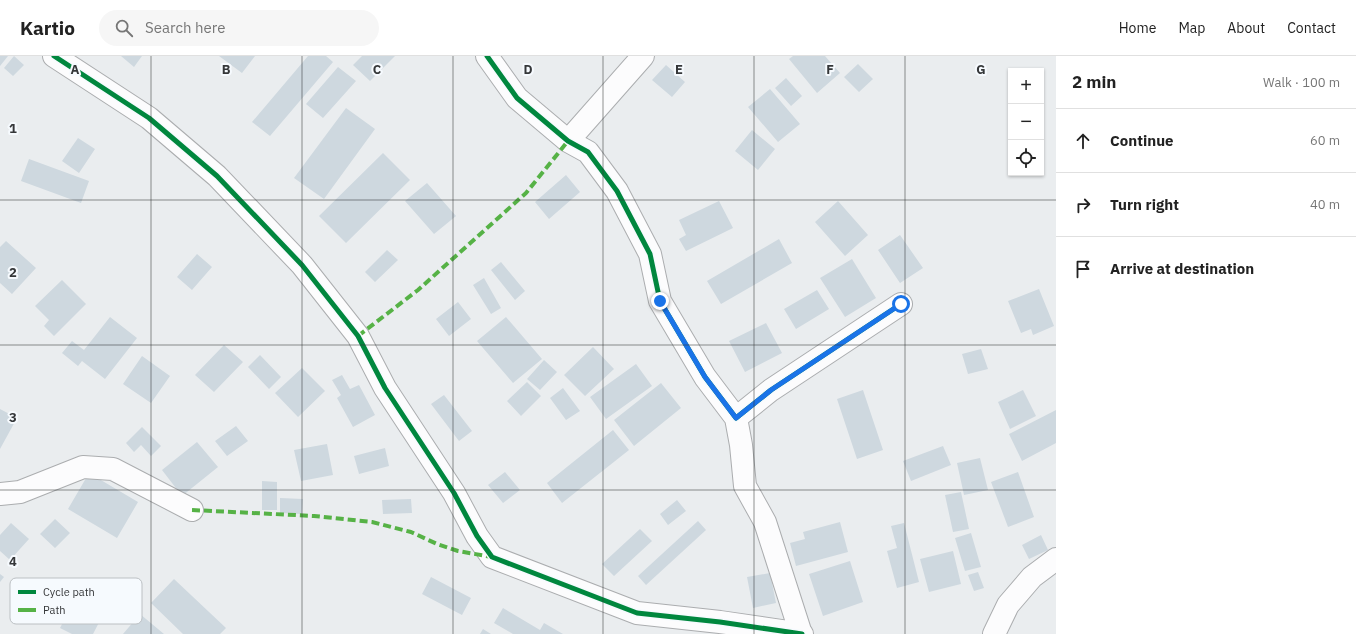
<!DOCTYPE html>
<html lang="en">
<head>
<meta charset="utf-8">
<style>
	:root { --surface:#fff; --page:#f6f6f6; --text:#222; --muted:#767676; --line:#e0e0e0 }
	body { margin:0; font-family:"IBM Plex Sans",sans-serif; background:var(--page); color:var(--text) }
	.controls { position:absolute; right:12px; top:12px; display:grid; overflow:hidden; border-radius:0px; box-shadow:0 1px 3px #0004 }
	.controls button { width:36px; height:36px; display:grid; place-items:center; padding:0; border:0; border-bottom:1px solid var(--line); background:var(--surface); color:var(--text); font:20px sans-serif }
	.stop { position:absolute; width:12px; height:12px; margin:-9px; border:3px solid #1a73e8; border-radius:50%; background:#fff }
	.stop.end { background:#1a73e8; border-color:#fff; box-shadow:0 1px 4px #0008 }
	.list { margin:0; padding:0; list-style:none }
	h2 { display:flex; justify-content:space-between; align-items:center; height:52px; margin:0; padding:0 16px; font-size:17px }
	h2 small { font-size:13px; font-weight:400; color:var(--muted) }
	.list li { display:grid; grid-template-columns:26px 1fr auto; gap:12px; align-items:center; box-sizing:border-box; height:64px; padding:0 16px; border-top:1px solid var(--line) }
	.list b { display:block; font-size:15px; white-space:nowrap }
	.list em { font-size:13px; font-style:normal; color:var(--muted) }
	.icon { flex:none; width:22px; height:22px; fill:none; stroke:currentColor; stroke-width:2; stroke-linecap:round; stroke-linejoin:round }
	.map { position:relative; flex:none; width:1056px; height:578px; overflow:hidden }
	header { display:flex; align-items:center; gap:24px; box-sizing:border-box; height:56px; padding:0 20px; background:var(--surface); border-bottom:1px solid var(--line) }
	header strong { font-size:19px }
	nav { display:flex; gap:22px; margin-inline-start:auto; font-size:14px }
	.search { width:280px; height:36px; background:var(--page); display:flex; align-items:center; gap:10px; box-sizing:border-box; padding:0 14px; border-radius:22px; color:var(--muted); font-size:15px }
	main { display:flex }
	aside { flex:1; background:var(--surface) }
	.map>svg:first-child { display:block }
	.building { fill:#ced8df }
	.lines { fill:none; stroke-linecap:round; stroke-linejoin:round }
	.minor-casing { stroke:#abadaf; stroke-width:24 }
	.minor { stroke:#fcfcfd; stroke-width:22 }
	.quiet { stroke:#56b246; stroke-width:4; stroke-dasharray:8 4; stroke-linecap:butt }
	.cycleway-casing { stroke:#f6fafe; stroke-width:8 }
	.cycleway { stroke:#00873e; stroke-width:5 }
	.route { stroke:#1a73e8; stroke-width:5 }
	.grid { fill:none; stroke:#353739; stroke-width:1; stroke-opacity:0.55 }
	.key { fill:#f6fafe; stroke:#bcc0c3; stroke-width:1 }
	.key-label { font-size:11px; fill:#353739 }
	.grid-label { font-size:13px; text-anchor:middle; font-weight:bold; fill:#353739; stroke:#f6fafe; stroke-width:4; stroke-linejoin:round; paint-order:stroke }
</style>
</head>
<body>
<header>
<strong>Kartio</strong>
<div class="search"><svg class="icon" aria-label="search" viewBox="0 0 24 24"><circle cx="10" cy="10" r="6"/><path d="M15 15l6 6"/></svg>Search here</div>
<nav><a>Home</a><a>Map</a><a>About</a><a>Contact</a></nav>
</header>
<main>
<div class="map">
<svg width="1056" height="578" viewBox="0 0 1056 578">
	<rect width="100%" height="100%" fill="#eaedef"/>
	<path class="building" d="M0 0H8L0 10Z
		M14 0 24 9 13 20 4 12Z
		M121 0H142L134 11Z
		M219 0H255L242 17Z
		M308 0H326L333 6 270 80 252 66Z
		M362 0H395L370 25 353 9Z
		M793 0H825L840 17 817 37 789 3Z
		M858 8 873 23 859 36 844 21Z
		M666 9 685 26 672 41 652 24Z
		M338 11 356 25 323 62 306 48Z
		M786 22 802 40 791 50 775 32Z
		M770 33 800 68 778 86 748 51Z
		M346 52 375 73 324 143 294 122Z
		M752 74 775 93 758 114 735 95Z
		M78 82 95 93 79 117 62 105Z
		M383 97 410 124 346 187 319 160Z
		M29 103 89 125 81 147 21 125Z
		M566 119 580 136 549 163 535 146Z
		M427 127 456 160 434 178 405 145Z
		M719 145 733 172 686 195 679 183 686 179 679 164Z
		M838 145 868 179 845 200 815 166Z
		M900 179 923 212 900 227 878 194Z
		M779 183 792 207 721 248 707 225Z
		M6 185 36 212 12 238 0 227V191Z
		M387 194 398 204 375 226 365 216Z
		M197 198 212 211 192 234 177 221Z
		M852 203 876 242 845 261 820 222Z
		M501 206 525 235 515 244 491 214Z
		M484 222 501 252 491 258 473 229Z
		M62 224 86 248 54 280 44 270 49 264 35 250Z
		M1039 233 1054 270 1033 279 1031 273 1021 277 1008 245Z
		M817 234 829 253 796 273 784 253Z
		M458 246 471 263 449 280 436 263Z
		M110 261 137 282 105 323 82 305 78 310 62 297 72 285 84 294Z
		M506 261 542 303 513 327 477 285Z
		M766 267 782 297 745 316 729 285Z
		M224 289 243 306 214 336 195 319Z
		M593 291 614 313 585 340 564 319Z
		M981 293 988 313 968 318 962 298Z
		M260 299 281 321 269 333 248 311Z
		M142 300 170 320 151 347 123 328Z
		M544 304 557 316 540 334 527 323Z
		M636 308 652 330 606 363 590 341Z
		M302 312 325 335 298 361 275 337Z
		M342 319 350 333 359 329 375 359 353 371 337 342 341 339 332 324Z
		M527 326 541 340 521 360 507 345Z
		M661 327 681 352 634 390 614 364Z
		M563 332 580 355 566 364 550 342Z
		M863 334 883 394 857 403 837 343Z
		M1023 334 1036 360 1010 373 998 346Z
		M444 339 472 375 459 385 431 348Z
		M0 353 17 362 0 393Z
		M1056 354V387L1022 405 1009 378Z
		M236 370 248 385 227 400 215 385Z
		M142 371 161 390 151 400 141 389 134 396 126 387Z
		M613 374 629 394 562 447 547 427Z
		M197 386 218 411 182 440 162 414Z
		M327 388 333 419 301 425 294 394Z
		M943 390 951 409 911 425 903 405Z
		M385 392 389 410 359 418 354 400Z
		M980 402 988 434 964 439 957 407Z
		M505 416 520 434 503 447 488 429Z
		M1018 416 1034 461 1008 471 991 426Z
		M89 417 138 446 117 482 68 453Z
		M262 425 277 426V454H262Z
		M961 436 969 473 953 476 945 439Z
		M280 442 303 443 302 458 280 457Z
		M411 443 412 457 383 458 382 444Z
		M677 444 686 455 668 469 660 458Z
		M55 463 70 477 55 492 40 478Z
		M698 465 706 474 646 529 638 520Z
		M840 466 848 496 796 510 790 487 805 483 803 476Z
		M11 467 29 483 10 504 0 495V479Z
		M904 467 919 526 897 532 887 495 897 492 891 470Z
		M640 473 652 485 614 520 602 508Z
		M971 477 981 511 965 515 955 482Z
		M1041 479 1048 494 1029 503 1022 489Z
		M953 495 961 528 929 536 920 503Z
		M850 505 863 546 823 560 809 518Z
		M978 516 984 532 974 535 968 519Z
		M770 517 776 547 753 552 747 521Z
		M0 518 4 521 0 526Z
		M431 521 471 542 462 559 422 538Z
		M174 523 226 572 220 578H183L151 547Z
		M78 538 106 553 93 578H72L60 572Z
		M503 552 540 574 544 567 563 578H513L494 567Z
		M140 558 164 578H123Z
		M483 573 491 578H480Z"/>
	<g class="lines">
		<g class="minor-casing">
			<path id="minor" d="M54 0 149 62 217 120 302 209 358 280 385 332 454 437 477 480 492 501 637 557 720 566 802 578
				M487 0 517 42 568 85 588 96 617 135 650 198 660 245 705 321 736 362 771 334 901 248
				M568 85 643 0
				M736 362 741 389 745 430 765 466 801 578
				M0 438 20 436 83 411 113 413 192 454
				M994 578 1008 549 1032 521 1056 503"/>
		</g>
		<use href="#minor" class="minor"/>
		<path class="quiet" d="M358 280 418 234 526 137 568 85
			M192 454 314 460 372 466 411 476 437 488 458 495 492 501"/>
		<g class="cycleway-casing">
			<path id="cycleway" d="M54 0 149 62 217 120 302 209 358 280 385 332 454 437 477 480 492 501 637 557 720 566 802 578
				M487 0 517 42 568 85 588 96 617 135 650 198 660 245 705 321 736 362 771 334 901 248"/>
		</g>
		<use href="#cycleway" class="cycleway"/>
	</g>
	<g class="lines">
		<path class="route" d="M660 245 705 321 736 362 771 334 901 248"/>
	</g>
	<path class="grid" d="M151 0V578M302 0V578M453 0V578M603 0V578M754 0V578M905 0V578M0 144H1056M0 289H1056M0 434H1056"/>
	<rect x="10" y="522" width="132" height="46" rx="6" class="key"/>
	<rect x="18" y="534" width="18" height="4" fill="#00873e"/>
	<rect x="18" y="552" width="18" height="4" fill="#56b246"/>
	<g class="key-label">
		<text x="43" y="540">Cycle path</text>
		<text x="43" y="558">Path</text>
	</g>
	<g class="grid-label">
		<text x="75" y="18">A</text>
		<text x="226" y="18">B</text>
		<text x="377" y="18">C</text>
		<text x="528" y="18">D</text>
		<text x="679" y="18">E</text>
		<text x="830" y="18">F</text>
		<text x="981" y="18">G</text>
		<text x="13" y="77">1</text>
		<text x="13" y="221">2</text>
		<text x="13" y="366">3</text>
		<text x="13" y="510">4</text>
	</g>
</svg>
<div class="controls">
<button>+</button>
<button>−</button>
<button><svg class="icon" aria-label="locate" viewBox="0 0 24 24"><circle cx="12" cy="12" r="6"/><path d="M12 2v4M12 18v4M2 12h4M18 12h4"/></svg></button>
</div>
<div class="stop" style="left:901px;top:248px"></div>
<div class="stop end" style="left:660px;top:245px"></div>
</div>
<aside>
<h2>2 min<small>Walk · 100 m</small></h2>
<ul class="list">
<li><svg class="icon" aria-label="ahead" viewBox="0 0 24 24"><path d="M12 20V5M6 11l6-6 6 6"/></svg><div><b>Continue</b></div><em>60 m</em></li>
<li><svg class="icon" aria-label="right" viewBox="0 0 24 24"><path d="M7 20v-9h11M14 6l5 5-5 5"/></svg><div><b>Turn right</b></div><em>40 m</em></li>
<li><svg class="icon" aria-label="arrive" viewBox="0 0 24 24"><path d="M6 21V4h12l-3 4 3 4H6"/></svg><div><b>Arrive at destination</b></div></li>
</ul>
</aside>
</main>
</body>
</html>
